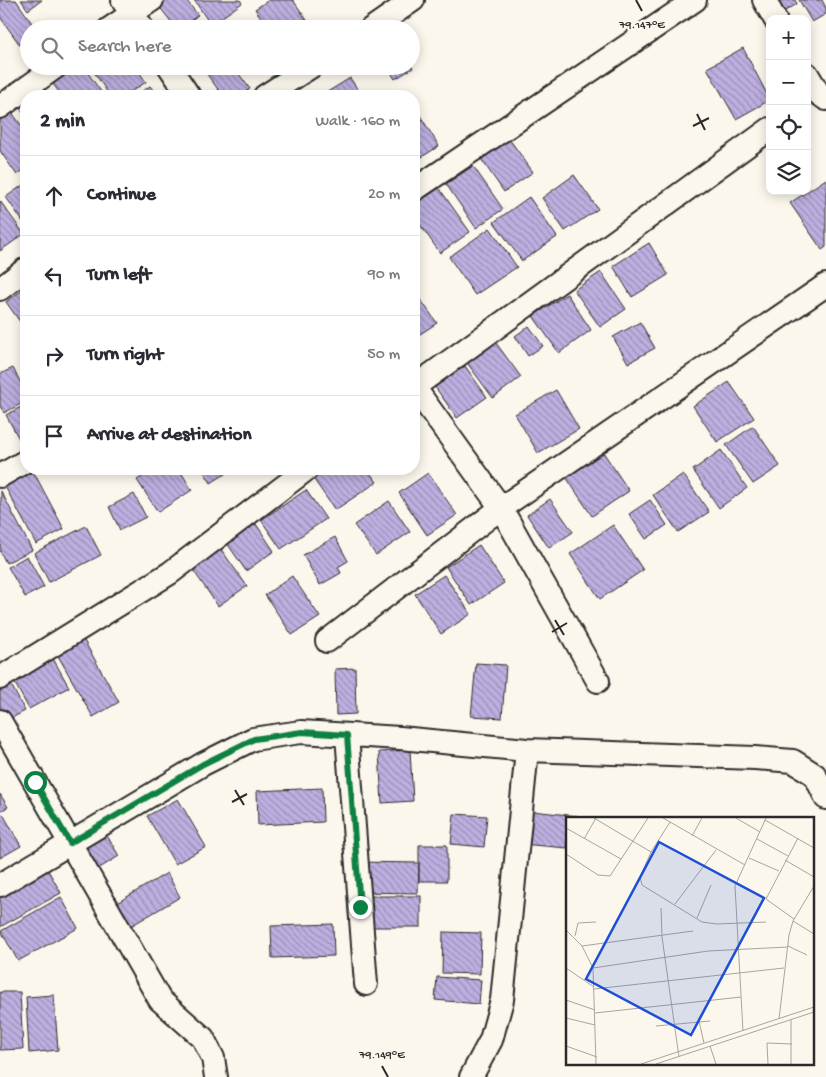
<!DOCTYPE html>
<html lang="en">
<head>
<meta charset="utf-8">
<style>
	:root { --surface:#fff; --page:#f2f2f3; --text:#2b2b33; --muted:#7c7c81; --line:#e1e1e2 }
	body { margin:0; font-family:"Gochi Hand",sans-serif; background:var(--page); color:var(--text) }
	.controls { position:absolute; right:15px; top:15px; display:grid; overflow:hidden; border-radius:10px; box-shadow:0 2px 12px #0003 }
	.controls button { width:45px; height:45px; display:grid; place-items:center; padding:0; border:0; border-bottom:1px solid var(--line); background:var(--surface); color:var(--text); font:25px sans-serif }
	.stop { position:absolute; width:15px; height:15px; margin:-11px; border:4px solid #0b8043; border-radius:50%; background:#fff }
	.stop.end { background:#0b8043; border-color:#fff; box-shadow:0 1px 5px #0008 }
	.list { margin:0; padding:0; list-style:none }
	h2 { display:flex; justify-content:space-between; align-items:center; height:65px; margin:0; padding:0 20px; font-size:21px }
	h2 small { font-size:16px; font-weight:400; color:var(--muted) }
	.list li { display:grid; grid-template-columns:32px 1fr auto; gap:15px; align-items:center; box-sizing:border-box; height:80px; padding:0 20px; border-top:1px solid var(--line) }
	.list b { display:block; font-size:19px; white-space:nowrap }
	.list em { font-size:16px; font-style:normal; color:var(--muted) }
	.icon { flex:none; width:28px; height:28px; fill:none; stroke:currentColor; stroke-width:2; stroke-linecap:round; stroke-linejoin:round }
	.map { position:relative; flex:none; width:826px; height:1077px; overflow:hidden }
	.search { position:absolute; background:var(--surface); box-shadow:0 2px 12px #0003; left:20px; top:20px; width:400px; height:55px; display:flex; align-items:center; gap:12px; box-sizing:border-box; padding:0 18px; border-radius:28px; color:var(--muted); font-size:19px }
	.panel { position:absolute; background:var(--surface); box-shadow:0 2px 12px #0003; left:20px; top:90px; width:400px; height:385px; border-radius:20px }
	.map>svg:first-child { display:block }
	.building { fill:url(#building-back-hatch); stroke:#2b2b2b }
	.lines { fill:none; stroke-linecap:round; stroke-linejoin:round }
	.minor-casing { stroke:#2b2b2b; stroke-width:26 }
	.minor { stroke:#fbf7ec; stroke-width:22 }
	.route { stroke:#0b8043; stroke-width:6 }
	.ticks { fill:none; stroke:#2b2b2b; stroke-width:2 }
	.inset-road { fill:none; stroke:#a8a59f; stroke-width:1 }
	.view { fill:#1d4ed8; fill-opacity:0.15; stroke:#1d4ed8; stroke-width:2.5 }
	.inset-edge { fill:none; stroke:#2b2b2b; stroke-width:2.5 }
	.ticks-label { font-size:12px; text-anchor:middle; fill:#2b2b2b; stroke:#fbf7ec; stroke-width:4.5; stroke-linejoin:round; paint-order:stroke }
</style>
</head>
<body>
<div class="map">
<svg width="826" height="1077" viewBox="0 0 826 1077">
	<defs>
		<pattern id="building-back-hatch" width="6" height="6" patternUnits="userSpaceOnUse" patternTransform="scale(1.25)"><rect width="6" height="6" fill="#bdafe0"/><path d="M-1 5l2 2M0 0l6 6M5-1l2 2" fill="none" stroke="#9a8fb6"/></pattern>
	</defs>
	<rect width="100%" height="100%" fill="#fbf7ec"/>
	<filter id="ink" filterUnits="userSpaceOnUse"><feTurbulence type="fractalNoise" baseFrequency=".02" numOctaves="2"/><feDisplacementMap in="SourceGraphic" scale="10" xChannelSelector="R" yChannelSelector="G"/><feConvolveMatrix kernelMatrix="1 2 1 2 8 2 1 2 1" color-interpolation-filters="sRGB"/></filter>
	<g filter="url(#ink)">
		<path class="building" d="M0 0H16L36 29H29V49L25 52 0 17Z
			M21 0H42L28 10Z
			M164 0H186L198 15 180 29H177L158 5Z
			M194 0H240L242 3 211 25Z
			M269 0H293L313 29H269L255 9Z
			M769 0H795L797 4 778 15Z
			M799 0H822L826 8V14L812 22Z
			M201 21 207 29H191Z
			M743 48 770 100 736 119 707 68Z
			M411 65 413 68 395 79 387 66H411Z
			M78 66H83L104 96H62L53 84Z
			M90 66H135L146 82 124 96H110Z
			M207 66H233L250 89 239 96H223L203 69Z
			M350 78 362 96H321Z
			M41 84 50 96H26V117L15 102Z
			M150 86 158 96H135Z
			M414 106 439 146 414 162Z
			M11 111 26 132V168L17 175 0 151V119Z
			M507 136 533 172 504 192 479 156Z
			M473 166 503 209 476 228 446 184Z
			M574 175 598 209 565 231 542 198Z
			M826 179V247L822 250 790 203Z
			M26 183V226L6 197Z
			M439 188 470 232 440 253 414 216V205Z
			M529 197 557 237 522 261 494 222Z
			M0 201 24 234 0 251Z
			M490 228 517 267 475 295 449 257Z
			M649 243 668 275 632 297 613 266Z
			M601 272 626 309 600 327 574 290Z
			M26 287V330L6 302Z
			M414 290 437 323 414 338Z
			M567 294 591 330 559 353 533 316Z
			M640 322 655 348 628 363 613 337Z
			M529 326 543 346 528 356 515 336Z
			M493 339 521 377 493 398 465 360Z
			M465 366 487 397 457 418 435 387Z
			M13 368 26 393V401L4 413 0 406V374Z
			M729 382 754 418 717 442 693 406Z
			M556 390 579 429 538 453 515 414Z
			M26 404V444L23 446 6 415Z
			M753 426 780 466 753 484 726 445Z
			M721 450 747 488 719 508 693 470Z
			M603 452 629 491 592 516 566 477Z
			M32 469 64 529 36 544 2 481Z
			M155 469H179L192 490 158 512 137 480Z
			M202 469H233L211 483Z
			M317 469H367L377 482 335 510 310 474Z
			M428 473 457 515 427 535 399 493Z
			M683 474 709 512 678 532 653 495Z
			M306 490 326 519 281 549 261 520Z
			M1 491 32 550 6 563 0 551Z
			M134 494 146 517 120 530 109 507Z
			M550 499 573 532 549 548 527 515Z
			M650 500 667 525 646 539 629 514Z
			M389 501 410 532 376 555 354 525Z
			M256 524 274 551 246 571 227 543Z
			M613 525 643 570 600 599 570 554Z
			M86 526 101 555 49 582 34 553Z
			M335 537 348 561 338 567 341 573 320 585 303 555Z
			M479 545 504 583 471 605 446 567Z
			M220 548 247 586 218 606 191 567Z
			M27 556 44 587 25 597 8 567Z
			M444 575 471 614 441 634 415 594Z
			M292 576 320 617 292 635 265 595Z
			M83 639 119 702 93 717 57 654Z
			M51 655 69 687 29 709 12 678Z
			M476 663 506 665 502 718 471 716Z
			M355 668 356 714 336 715 335 669Z
			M8 679 25 711 2 723 0 718V683Z
			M410 750 413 801 382 803 379 752Z
			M322 788 323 822 258 825 257 791Z
			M0 794 8 807 0 811Z
			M178 799 206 847 175 864 147 816Z
			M514 809 578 816 577 818H567V848L510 843Z
			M3 814 21 846 0 858V816Z
			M454 814 487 816 484 847 451 844Z
			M102 827 119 856 90 874 72 845Z
			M419 845H447V881H419Z
			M355 862 419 863 418 893 354 892Z
			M45 865 61 893 0 927V890Z
			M167 873 180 897 124 930 110 907Z
			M361 896H421V927H361Z
			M61 897 78 928 18 961 1 931Z
			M333 924 334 956 272 958 271 926Z
			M443 932 481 933 480 974 442 973Z
			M437 977 481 980 479 1004 435 1000Z
			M0 992H20L23 1049 0 1050Z
			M54 995 58 1050 29 1053 26 997Z"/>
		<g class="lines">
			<g class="minor-casing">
				<path id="minor" d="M764 0 775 19
					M123 1 143 29
					M109 29 152 0
					M371 29 413 0
					M169 66 189 96
					M807 74 819 94 826 99
					M265 96 312 66
					M0 107 57 66
					M414 190 695 0
					M0 289 26 269
					M0 476 26 461
					M327 641 501 508 826 285
					M0 678 170 573 307 469
					M598 681 501 508 414 387 770 129
					M0 721 160 1000 203 1038 213 1058 216 1077
					M347 735 366 984
					M0 885 203 764 253 739 301 732 400 738 527 750 755 758 793 761 815 775 826 798
					M471 1077 491 1040 502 1000 527 750"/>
			</g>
			<use href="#minor" class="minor"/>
		</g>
	</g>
	<g class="lines" filter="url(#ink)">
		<path class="route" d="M35 782 70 843 203 764 254 739 302 732 347 735 360 907"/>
	</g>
	<path class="ticks" d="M636 0 642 11M697 114 705 130M693 126 709 118M555 620 564 635M552 632 567 623M235 790 244 805M232 802 247 794M382 1066 388 1077"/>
	<g transform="translate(566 817)">
		<rect width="248" height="248" fill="#fbf7ec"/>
		<path class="inset-road" d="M28 1 85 35 74 60 76 68 136 105 151 107 200 105M97 1 179 48M170 1 194 15M199 3 248 31M0 11 55 42M126 19 136 1M18 22 30 1M191 22 222 39M85 35 104 5M0 37 32 58 44 59 82 1M183 41 213 54M219 43 248 60M109 87 150 33M95 91 96 120 113 240M131 101 145 68M228 102 200 82 232 21M227 104 248 117M0 113 16 129 27 151 30 247M9 119 12 106 30 105M16 129 127 114M222 129 241 138M0 151 28 170M27 151 142 134 222 130M28 172 218 151M0 183 29 193M29 196 175 180M0 201 29 208M213 202 223 118 227 104 248 69M133 204 138 226M90 209 144 204M177 214 169 69 200 1M0 229 31 240M144 229 150 247M75 247 248 190M90 247 248 195M202 247 201 226 226 227M225 247V203"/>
		<path class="view" d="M93 25 198 81 125 218 20 162Z"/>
		<rect width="248" height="248" class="inset-edge"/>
	</g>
	<g class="ticks-label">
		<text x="642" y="28">79.147°E</text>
		<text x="382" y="1058">79.149°E</text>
	</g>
</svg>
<div class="controls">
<button>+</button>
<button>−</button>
<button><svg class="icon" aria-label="locate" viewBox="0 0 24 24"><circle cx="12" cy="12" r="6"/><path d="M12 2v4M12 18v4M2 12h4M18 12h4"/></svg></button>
<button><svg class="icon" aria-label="layers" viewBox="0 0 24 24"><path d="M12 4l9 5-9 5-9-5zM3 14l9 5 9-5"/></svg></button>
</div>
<div class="stop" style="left:35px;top:782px"></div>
<div class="stop end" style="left:360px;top:907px"></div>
<div class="search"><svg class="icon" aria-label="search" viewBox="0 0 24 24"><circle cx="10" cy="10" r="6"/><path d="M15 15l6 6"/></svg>Search here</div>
<section class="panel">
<h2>2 min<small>Walk · 160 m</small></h2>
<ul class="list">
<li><svg class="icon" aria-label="ahead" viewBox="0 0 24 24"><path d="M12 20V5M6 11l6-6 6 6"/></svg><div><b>Continue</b></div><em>20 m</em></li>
<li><svg class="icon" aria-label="left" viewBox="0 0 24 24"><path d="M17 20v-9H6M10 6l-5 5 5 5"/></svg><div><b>Turn left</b></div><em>90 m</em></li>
<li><svg class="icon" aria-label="right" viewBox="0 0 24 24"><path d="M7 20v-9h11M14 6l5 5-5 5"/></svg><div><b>Turn right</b></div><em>50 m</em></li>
<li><svg class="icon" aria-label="arrive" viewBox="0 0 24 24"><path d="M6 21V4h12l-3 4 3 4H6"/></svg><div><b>Arrive at destination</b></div></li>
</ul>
</section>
</div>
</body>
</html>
